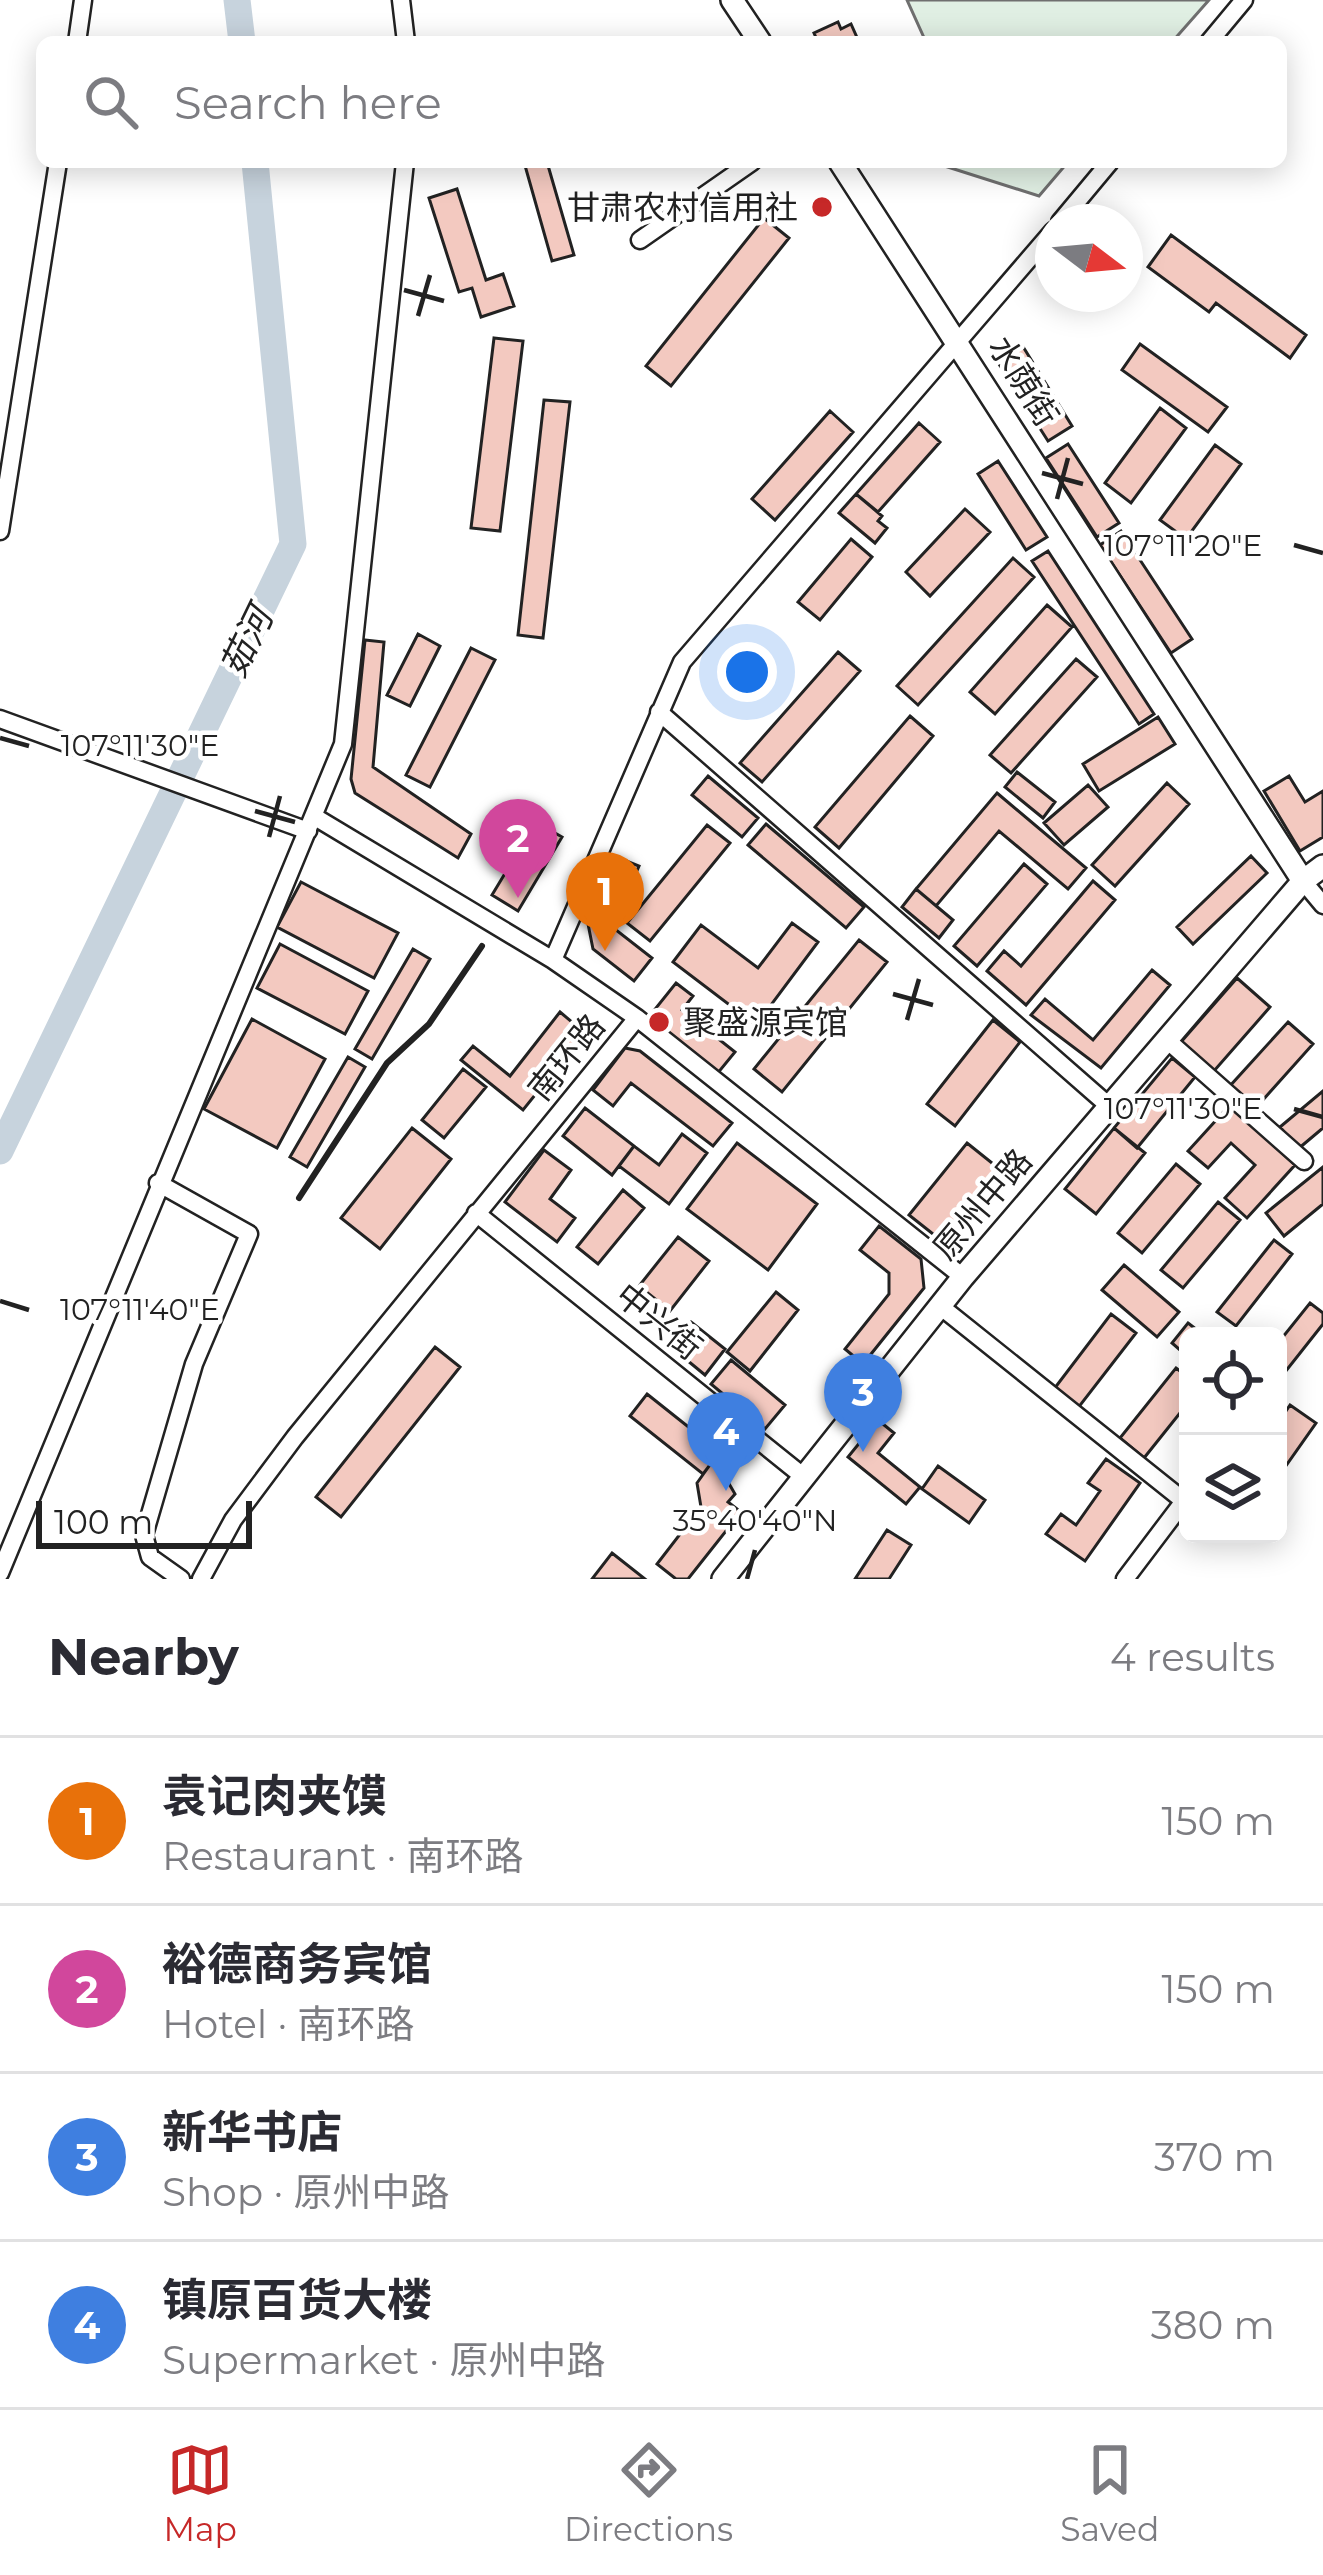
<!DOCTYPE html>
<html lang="en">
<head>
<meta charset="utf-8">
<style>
	:root { --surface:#fff; --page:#f7f7f7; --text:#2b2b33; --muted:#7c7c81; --line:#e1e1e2; --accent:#c62828 }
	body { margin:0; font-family:Montserrat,"Noto Sans SC",sans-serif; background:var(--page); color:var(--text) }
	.controls { position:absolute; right:36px; bottom:36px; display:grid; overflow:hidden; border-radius:18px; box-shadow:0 6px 30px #0003 }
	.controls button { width:108px; height:108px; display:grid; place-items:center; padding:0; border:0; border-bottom:3px solid var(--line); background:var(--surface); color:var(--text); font:60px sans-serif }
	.compass { position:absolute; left:1035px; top:204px; width:108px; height:108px; border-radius:50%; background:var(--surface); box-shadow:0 6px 30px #0003; rotate:106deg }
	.scale { position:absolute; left:36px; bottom:30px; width:216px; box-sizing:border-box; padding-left:12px; border:6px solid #222; border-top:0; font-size:33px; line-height:42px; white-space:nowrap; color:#222; -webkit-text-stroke:9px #fff; paint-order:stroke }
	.you { position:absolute; left:747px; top:672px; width:42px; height:42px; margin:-30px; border:9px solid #fff; border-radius:50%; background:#1a73e8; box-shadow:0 0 0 18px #1a73e833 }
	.badge { display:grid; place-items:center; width:78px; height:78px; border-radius:50%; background:var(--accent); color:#fff; font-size:39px; font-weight:700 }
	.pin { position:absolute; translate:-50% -99px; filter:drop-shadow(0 3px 6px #0008) }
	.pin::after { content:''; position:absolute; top:63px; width:42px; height:36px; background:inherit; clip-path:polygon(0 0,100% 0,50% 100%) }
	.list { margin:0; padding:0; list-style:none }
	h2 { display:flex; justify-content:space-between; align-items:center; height:156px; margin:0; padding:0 48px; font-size:51px }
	h2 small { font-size:39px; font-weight:400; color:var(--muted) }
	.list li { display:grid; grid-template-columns:78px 1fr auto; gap:36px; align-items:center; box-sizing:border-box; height:168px; padding:0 48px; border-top:3px solid var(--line) }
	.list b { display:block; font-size:45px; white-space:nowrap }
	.list p { margin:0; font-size:39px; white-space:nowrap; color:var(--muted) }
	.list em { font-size:39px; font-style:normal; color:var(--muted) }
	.icon { flex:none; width:66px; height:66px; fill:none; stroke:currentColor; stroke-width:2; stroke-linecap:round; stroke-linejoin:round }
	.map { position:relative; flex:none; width:1323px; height:1579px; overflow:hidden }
	.search { position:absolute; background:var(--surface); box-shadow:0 6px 30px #0003; left:36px; right:36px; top:36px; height:132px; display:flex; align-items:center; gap:30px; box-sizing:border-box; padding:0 42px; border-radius:18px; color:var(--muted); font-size:45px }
	.sheet { height:828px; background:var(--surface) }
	nav { display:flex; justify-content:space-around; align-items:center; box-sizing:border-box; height:168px; border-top:3px solid var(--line); background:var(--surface); font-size:33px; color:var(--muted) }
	nav a { display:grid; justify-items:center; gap:6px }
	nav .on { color:var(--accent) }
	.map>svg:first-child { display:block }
	.green { fill:#e0efe3; stroke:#6f6f6f; stroke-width:3 }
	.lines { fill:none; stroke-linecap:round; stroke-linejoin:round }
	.river { stroke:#c7d3dd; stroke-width:27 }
	.building { fill:#f3c9c0; stroke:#222; stroke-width:3 }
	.minor-casing { stroke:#222; stroke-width:21 }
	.major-casing { stroke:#222; stroke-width:26 }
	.minor { stroke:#fff; stroke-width:16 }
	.major { stroke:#fff; stroke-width:21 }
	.wall { stroke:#222; stroke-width:6 }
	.ticks { fill:none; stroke:#222; stroke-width:4.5 }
	.poi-dot { fill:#c62828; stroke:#fff; stroke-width:4.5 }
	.labels { text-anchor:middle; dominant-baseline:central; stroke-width:9; stroke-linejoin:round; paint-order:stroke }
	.poi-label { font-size:33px; fill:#222; stroke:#fff; text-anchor:end }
	.street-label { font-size:33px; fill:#222; stroke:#fff }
	.water-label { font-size:36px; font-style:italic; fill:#222; stroke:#fff }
	.ticks-label { font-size:30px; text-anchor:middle; fill:#222; stroke:#fff; stroke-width:9; stroke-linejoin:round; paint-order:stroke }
</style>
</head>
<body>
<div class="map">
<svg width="1323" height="1579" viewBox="0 0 1323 1579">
	<rect width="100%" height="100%" fill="#fff"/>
	<path class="green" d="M907 0H1209L1172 42H926Z
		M932 162H1068L1039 196Z"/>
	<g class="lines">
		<path class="river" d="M237 0 242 42
			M0 1151 293 544 255 162"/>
	</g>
	<path class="building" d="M838 22 841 29 851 24 859 42H818L814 33Z
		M524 162H547L574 255 552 261Z
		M457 189 486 280 503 274 514 306 481 317 472 288 459 292 429 198Z
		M764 218 789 238 671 386 646 366Z
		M1171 235 1306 335 1290 358 1216 303 1209 312 1148 267Z
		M494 338 523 341 500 531 471 528Z
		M1140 344 1227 407 1208 432 1122 370Z
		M1022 345 1072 426 1048 441 997 361Z
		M544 400 570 402 543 638 518 635Z
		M1160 408 1186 428 1131 503 1105 483Z
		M830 411 853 432 775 520 752 499Z
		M919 423 940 442 878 512 856 494Z
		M1068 444 1119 523 1097 537 1046 458Z
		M1215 445 1241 464 1186 539 1160 520Z
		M998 461 1047 537 1026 550 978 474Z
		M856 494 882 516 878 521 887 528 875 543 839 513Z
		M965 509 990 532 930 596 906 572Z
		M1121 531 1192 639 1171 653 1100 545Z
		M851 539 872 557 820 620 798 602Z
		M1048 551 1154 714 1139 724 1032 561Z
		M1013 558 1034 577 918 705 897 686Z
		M1047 605 1072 627 995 714 970 692Z
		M418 634 440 646 410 706 387 695Z
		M365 640 384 642 373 767 471 834 458 858 355 793 351 779Z
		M471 648 495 660 430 787 406 775Z
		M838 652 860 671 762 782 740 763Z
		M1076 659 1097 677 1011 773 990 755Z
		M910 716 933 736 839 848 815 827Z
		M1158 717 1175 744 1099 791 1083 764Z
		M1017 772 1055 802 1043 818 1005 787Z
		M708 776 758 818 742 837 692 795Z
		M1289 776 1305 802 1323 791V837L1300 851 1264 791Z
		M1167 783 1189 804 1115 886 1092 865Z
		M1088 785 1108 807 1064 845 1044 823Z
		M997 793 1086 868 1068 889 999 831 936 906 916 889Z
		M536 822 562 837 518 911 492 895Z
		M766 824 864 907 846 928 748 845Z
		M707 825 730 843 650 941 627 923Z
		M614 856 639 866 615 921 616 930 652 958 634 981 593 949 587 919Z
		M1251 856 1267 873 1193 944 1177 927Z
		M1024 864 1047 884 977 966 954 946Z
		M1093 881 1115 900 1026 1005 987 971 1004 951 1021 966Z
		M301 882 398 933 374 978 277 927Z
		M916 889 953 920 939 938 902 907Z
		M792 923 818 942 756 1025 673 962 701 925 758 968Z
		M859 940 887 962 782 1092 754 1069Z
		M280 944 368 991 345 1034 257 988Z
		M413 949 430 959 372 1059 355 1049Z
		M1152 970 1170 985 1101 1068 1031 1015 1045 999 1093 1040Z
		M1237 978 1270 1007 1214 1071 1181 1042Z
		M676 983 693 996 682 1010 735 1052 717 1074 648 1018Z
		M560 1012 585 1033 523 1110 461 1060 473 1046 510 1076Z
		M252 1019 325 1059 277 1148 204 1109Z
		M993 1020 1020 1042 955 1126 927 1104Z
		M1288 1022 1313 1044 1254 1110 1229 1087Z
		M625 1048 640 1051 732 1123 713 1146 631 1083 613 1106 593 1090Z
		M348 1057 365 1067 307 1167 290 1157Z
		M1172 1058 1195 1077 1137 1148 1114 1128Z
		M463 1069 486 1087 444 1138 422 1120Z
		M1323 1091V1128L1298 1149 1280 1127Z
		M1230 1105 1295 1165 1247 1218 1225 1198 1255 1165 1231 1143 1208 1168 1188 1151Z
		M585 1108 634 1146 612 1175 563 1136Z
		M412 1128 451 1159 380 1249 341 1218Z
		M1114 1128 1145 1153 1096 1214 1065 1189Z
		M682 1134 707 1153 669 1204 619 1166 634 1146 659 1165Z
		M737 1143 817 1204 768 1270 687 1209Z
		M967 1143 1002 1171 951 1235 933 1234 909 1215Z
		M544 1150 571 1170 550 1199 575 1218 557 1242 505 1202Z
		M1176 1164 1200 1184 1142 1253 1118 1233Z
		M1323 1167V1204L1284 1236 1266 1213Z
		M623 1190 644 1208 598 1264 577 1247Z
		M1218 1202 1240 1220 1183 1288 1161 1270Z
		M879 1226 921 1259 924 1288 863 1364 845 1349 889 1294V1273L860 1250Z
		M678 1237 709 1261 670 1311 639 1286Z
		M1274 1240 1292 1254 1236 1326 1217 1312Z
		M1124 1265 1179 1312 1157 1337 1102 1290Z
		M776 1292 798 1310 750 1371 727 1352Z
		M1310 1303 1323 1313V1324L1278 1381V1343Z
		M1111 1314 1136 1333 1078 1408 1054 1389Z
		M691 1322 725 1349 705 1375 671 1347Z
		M1188 1323 1205 1336H1188V1357L1172 1343Z
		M435 1347 460 1367 341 1517 316 1497Z
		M731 1360 785 1405 765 1429 711 1384Z
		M1176 1368 1188 1377V1403L1144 1458 1120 1438Z
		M647 1394 720 1452 703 1474 630 1416Z
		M1290 1405 1316 1423 1278 1477V1423Z
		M878 1420 894 1433 878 1453 920 1487 906 1504 848 1457Z
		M717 1455 731 1465 724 1475 735 1494 728 1502 741 1512 688 1579H676L657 1564 701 1507 697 1483Z
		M1106 1459 1140 1483 1085 1561 1046 1534 1061 1514 1076 1525 1100 1491 1088 1483Z
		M938 1466 985 1500 969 1523 922 1489Z
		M887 1530 911 1545 889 1579H855Z
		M612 1553 645 1579H592Z"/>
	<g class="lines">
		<g class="minor-casing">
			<path id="minor" d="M401 0 406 42
				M77 42 83 0
				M1209 42 1244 0
				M1060 222 1110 162
				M640 240 752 162
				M0 531 58 162
				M659 712 1109 1106
				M0 719 308 831
				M315 817 553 960
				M1303 881 1323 905
				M1167 1040 1304 1161
				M158 1183 249 1234 194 1364 144 1535 150 1557 181 1579
				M476 1213 804 1477
				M963 1277 637 1018 553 960 682 662 1053 231
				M940 1306 1184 1501 1125 1579
				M0 1573 343 744 405 162
				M201 1579 233 1520 295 1437 637 1018"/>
		</g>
		<g class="major-casing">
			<path id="major" d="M732 0 760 42
				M840 162 1303 881
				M723 1579 963 1277 1303 881 1323 866"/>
		</g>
		<use href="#minor" class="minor"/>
		<use href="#major" class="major"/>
		<path class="wall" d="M299 1198 387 1063 429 1024 482 946"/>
	</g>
	<path class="ticks" d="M404 290 444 301M418 316 430 275M1042 473 1083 484M1057 499 1068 458M1294 545 1323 553M0 738 29 746M255 811 295 822M269 837 280 796M893 994 933 1005M907 1020 919 979M1294 1109 1323 1117M0 1301 29 1310M747 1579 755 1550"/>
	<g class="poi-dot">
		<circle cx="822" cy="207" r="12"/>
		<circle cx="659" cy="1022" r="12"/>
	</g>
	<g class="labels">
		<g class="poi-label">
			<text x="798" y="207">甘肃农村信用社</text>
			<text x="683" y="1022" text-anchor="start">聚盛源宾馆</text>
		</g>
		<g class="street-label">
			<text transform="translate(1024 381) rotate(58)">水荫街</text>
			<text transform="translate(566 1057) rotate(-51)">南环路</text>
			<text transform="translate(982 1204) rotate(-50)">原州中路</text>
			<text transform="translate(659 1321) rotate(39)">中兴街</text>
		</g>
		<g class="water-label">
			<text transform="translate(246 642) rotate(-64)">茹河</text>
		</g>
	</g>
	<g class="ticks-label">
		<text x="1183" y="556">107°11'20"E</text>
		<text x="140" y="756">107°11'30"E</text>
		<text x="1183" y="1119">107°11'30"E</text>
		<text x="140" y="1320">107°11'40"E</text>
		<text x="755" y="1531">35°40'40"N</text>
	</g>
</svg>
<div class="controls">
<button><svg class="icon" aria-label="locate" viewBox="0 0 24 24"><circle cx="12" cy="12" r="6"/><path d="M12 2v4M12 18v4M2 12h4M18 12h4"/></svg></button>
<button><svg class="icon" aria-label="layers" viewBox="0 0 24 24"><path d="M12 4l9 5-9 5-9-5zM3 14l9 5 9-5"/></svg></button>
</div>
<svg class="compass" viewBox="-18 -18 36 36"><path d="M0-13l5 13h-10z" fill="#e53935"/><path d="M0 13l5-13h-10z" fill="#7c7c81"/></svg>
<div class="scale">100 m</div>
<div class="you"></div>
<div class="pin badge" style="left:605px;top:951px;background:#e8710a">1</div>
<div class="pin badge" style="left:518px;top:898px;background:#d1479c">2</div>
<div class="pin badge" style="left:863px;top:1452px;background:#3f7fe0">3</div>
<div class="pin badge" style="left:726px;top:1491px;background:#3f7fe0">4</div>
<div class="search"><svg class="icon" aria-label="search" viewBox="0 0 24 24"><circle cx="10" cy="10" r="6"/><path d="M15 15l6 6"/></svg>Search here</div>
</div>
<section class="sheet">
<h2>Nearby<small>4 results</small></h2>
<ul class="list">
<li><span class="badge" style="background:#e8710a">1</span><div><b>袁记肉夹馍</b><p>Restaurant · 南环路</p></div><em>150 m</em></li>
<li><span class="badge" style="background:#d1479c">2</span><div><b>裕德商务宾馆</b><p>Hotel · 南环路</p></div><em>150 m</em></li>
<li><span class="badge" style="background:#3f7fe0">3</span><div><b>新华书店</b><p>Shop · 原州中路</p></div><em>370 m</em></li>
<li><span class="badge" style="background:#3f7fe0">4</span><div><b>镇原百货大楼</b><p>Supermarket · 原州中路</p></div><em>380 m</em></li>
</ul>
</section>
<nav>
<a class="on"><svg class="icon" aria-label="map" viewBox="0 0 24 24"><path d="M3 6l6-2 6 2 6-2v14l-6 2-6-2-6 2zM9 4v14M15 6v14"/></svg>Map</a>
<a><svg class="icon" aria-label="directions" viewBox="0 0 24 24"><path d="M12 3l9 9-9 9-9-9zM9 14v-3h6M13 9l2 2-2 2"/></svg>Directions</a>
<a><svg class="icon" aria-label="saved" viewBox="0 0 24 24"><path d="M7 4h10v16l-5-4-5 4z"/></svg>Saved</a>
</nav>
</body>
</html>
